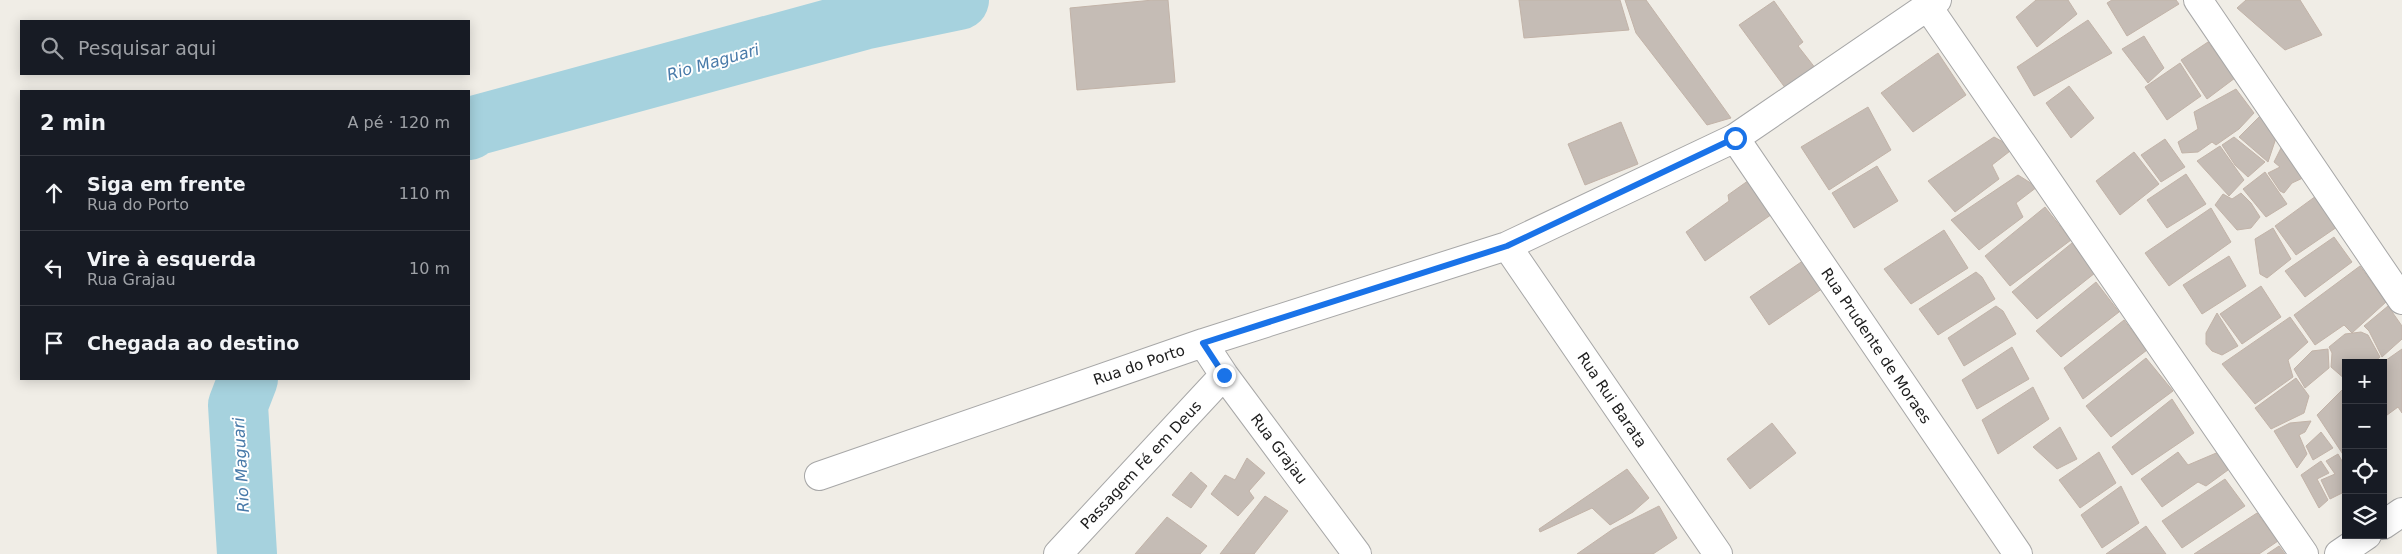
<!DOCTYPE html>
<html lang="pt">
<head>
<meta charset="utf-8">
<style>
	:root { --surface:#171b24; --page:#20242c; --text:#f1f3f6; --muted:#9ea1a6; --line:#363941 }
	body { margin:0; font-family:"DejaVu Sans",sans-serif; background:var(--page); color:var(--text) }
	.controls { position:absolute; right:15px; bottom:15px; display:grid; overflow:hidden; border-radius:0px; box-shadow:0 2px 12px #0003 }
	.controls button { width:45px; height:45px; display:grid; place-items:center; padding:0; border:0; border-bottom:1px solid var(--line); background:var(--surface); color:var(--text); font:25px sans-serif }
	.stop { position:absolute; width:15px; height:15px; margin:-11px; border:4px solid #1a73e8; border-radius:50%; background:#fff }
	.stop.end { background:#1a73e8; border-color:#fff; box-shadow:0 1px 5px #0008 }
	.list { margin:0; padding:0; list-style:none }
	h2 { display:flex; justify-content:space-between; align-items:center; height:65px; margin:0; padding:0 20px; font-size:21px }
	h2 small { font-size:16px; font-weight:400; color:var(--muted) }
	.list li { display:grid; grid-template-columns:32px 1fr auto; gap:15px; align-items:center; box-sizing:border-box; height:75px; padding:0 20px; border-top:1px solid var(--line) }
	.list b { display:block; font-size:19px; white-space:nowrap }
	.list p { margin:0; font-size:16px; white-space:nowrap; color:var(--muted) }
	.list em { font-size:16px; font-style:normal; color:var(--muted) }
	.icon { flex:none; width:28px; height:28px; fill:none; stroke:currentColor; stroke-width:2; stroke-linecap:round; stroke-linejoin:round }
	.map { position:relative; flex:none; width:2402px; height:554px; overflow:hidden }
	.search { position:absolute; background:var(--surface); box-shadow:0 2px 12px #0003; left:20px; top:20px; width:450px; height:55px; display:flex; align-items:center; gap:12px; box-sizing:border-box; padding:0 18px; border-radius:0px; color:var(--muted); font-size:19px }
	.panel { position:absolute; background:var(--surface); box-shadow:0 2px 12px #0003; left:20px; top:90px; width:450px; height:290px; border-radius:0px }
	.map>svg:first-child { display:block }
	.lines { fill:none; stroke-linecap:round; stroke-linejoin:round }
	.river { stroke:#a6d2de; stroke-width:60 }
	.building { fill:#c5bcb5; stroke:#c2b3a8 }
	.minor-casing { stroke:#a7a7a7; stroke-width:30 }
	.minor { stroke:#fff; stroke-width:28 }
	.route { stroke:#1a73e8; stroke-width:6 }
	.labels { text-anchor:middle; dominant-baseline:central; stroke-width:4; stroke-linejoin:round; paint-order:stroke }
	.street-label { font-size:15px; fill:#202020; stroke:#fff }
	.water-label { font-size:16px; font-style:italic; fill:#487aa9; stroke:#fff }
</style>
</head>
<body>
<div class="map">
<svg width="2402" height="554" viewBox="0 0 2402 554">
	<rect width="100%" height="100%" fill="#f0ede6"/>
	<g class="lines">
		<path class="river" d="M469 130 470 127 863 20 959 0
			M247 554 238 405 248 379"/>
	</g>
	<path class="building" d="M1153 0H1168L1175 82 1077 90 1070 8Z
		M1519 0H1620L1629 30 1524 38Z
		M1625 0H1646L1731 118 1707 125 1636 33Z
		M2036 0H2068L2077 14 2037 47 2016 17Z
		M2112 0H2176L2179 4 2127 36 2107 3Z
		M2246 0H2300L2322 35 2285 50 2237 8Z
		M1774 1 1803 42 1798 46 1816 69 1786 89 1739 25Z
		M2088 20 2112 53 2034 96 2017 67Z
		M2144 36 2164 68 2148 83 2122 49Z
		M2208 42 2235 78 2207 99 2181 60Z
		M1938 53 1966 95 1913 132 1881 93Z
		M2180 63 2201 96 2167 120 2145 87Z
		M2069 86 2094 118 2071 138 2046 103Z
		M2236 89 2254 113 2239 129 2216 145 2212 142 2198 152 2182 153 2178 142 2198 129 2194 112Z
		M1868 107 1891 150 1829 190 1801 147Z
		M2260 116 2268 119 2277 135 2268 162 2239 137Z
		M1621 122 1638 164 1585 185 1568 144Z
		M1994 137 2014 148 1992 165 1999 179 1955 212 1928 181Z
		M2234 137 2265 162 2248 177 2235 165 2222 145Z
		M2165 139 2185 167 2161 182 2141 155Z
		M2284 142 2305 177 2292 183 2284 193 2280 191 2268 173 2280 167 2274 162Z
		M2220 146 2244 180 2229 196 2197 161Z
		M2134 152 2159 184 2120 215 2096 181Z
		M1877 166 1898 201 1854 228 1832 193Z
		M2265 172 2287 204 2266 217 2243 189Z
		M2186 174 2206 204 2167 228 2147 200Z
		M2018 175 2037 187 2016 203 2023 217 1979 250 1951 220Z
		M1752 178 1775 212 1705 261 1686 232 1729 201 1728 195Z
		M2241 193 2251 203 2260 217 2251 228 2237 230 2215 205 2223 194 2232 199Z
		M2316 196 2337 227 2296 255 2275 226Z
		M2045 207 2071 240 2010 286 1985 256Z
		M2211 208 2231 242 2169 286 2145 253Z
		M2273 228 2291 259 2267 278 2260 274 2255 239Z
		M1944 230 1968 268 1911 304 1884 269Z
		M2334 237 2352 262 2305 297 2285 271Z
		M2072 243 2095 273 2037 319 2012 292Z
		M1810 256 1829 284 1769 325 1750 297Z
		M2229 256 2246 286 2202 314 2183 285Z
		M2360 266 2386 302 2352 333 2344 325 2315 345 2294 315Z
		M1976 272 1982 277 1995 299 1938 335 1919 309Z
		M2096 282 2119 312 2061 357 2036 331Z
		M2261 286 2281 317 2242 344 2220 314Z
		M1996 306 2003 311 2016 334 1964 366 1948 338Z
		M2388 306 2402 326V339L2382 357 2369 331 2364 326Z
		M2217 313 2238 346 2222 355 2212 351 2206 344V333Z
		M2290 317 2308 342 2288 360 2293 377 2255 404 2222 364Z
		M2124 320 2147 350 2083 399 2064 368Z
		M2361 332 2368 335 2380 357 2373 363H2346V380L2331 367 2332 353 2329 347 2345 334Z
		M2012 347 2029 379 1977 409 1962 380Z
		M2328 349 2329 368 2305 388 2294 369 2312 351Z
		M2402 349V413L2398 407 2383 418 2382 363Z
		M2146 358 2173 391 2111 437 2086 406Z
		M2296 378 2309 396 2304 413 2271 429 2255 408Z
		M2033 387 2049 419 1998 454 1982 420Z
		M2343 389 2346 392V459L2317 415Z
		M2172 399 2194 433 2132 475 2112 447Z
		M2311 421 2305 432 2299 435 2307 454 2297 468 2274 431 2290 423Z
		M1772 423 1796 453 1750 489 1727 459Z
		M2060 427 2077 459 2057 469 2033 447Z
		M2321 432 2333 448 2313 460 2306 446Z
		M2221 451 2228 470 2206 486 2198 482 2162 507 2141 479 2178 452 2188 465Z
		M2099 452 2116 483 2080 508 2059 480Z
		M2338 454 2346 468V491L2330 499 2321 480 2335 474 2326 461Z
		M1247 458 1265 473 1249 491 1254 498 1238 516 1211 494 1225 475 1235 480Z
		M2321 461 2329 473 2317 479 2328 500 2319 508 2301 475Z
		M1627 469 1649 498 1633 512 1610 525 1592 508 1540 532 1539 529Z
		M1191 472 1207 486 1191 508 1172 495Z
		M2225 479 2245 506 2182 548 2162 521Z
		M2121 486 2139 523 2102 548 2081 515Z
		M1265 496 1288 511 1254 554H1220Z
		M1659 506 1677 538 1653 554H1577L1613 529Z
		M2257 513 2278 541 2259 554H2194Z
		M1167 517 1207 546 1200 554H1135Z
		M2146 526 2166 554H2106Z
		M2279 546 2285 554H2267Z"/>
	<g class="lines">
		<g class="minor-casing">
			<path id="minor" d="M2198 0 2402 300
				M1928 7 2304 554
				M1735 138 2018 554
				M1507 246 1718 554
				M1203 343 1224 375 1357 554
				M819 476 1203 343 1507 246 1735 138 1937 0
				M2383 525 2402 512
				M1058 554 1224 375
				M2339 554 2367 535"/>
		</g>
		<use href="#minor" class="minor"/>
	</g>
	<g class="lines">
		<path class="route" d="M1224 375 1203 343 1507 246 1735 138"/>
	</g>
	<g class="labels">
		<g class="street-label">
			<text transform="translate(1876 346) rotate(56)">Rua Prudente de Moraes</text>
			<text transform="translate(1139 365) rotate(-19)">Rua do Porto</text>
			<text transform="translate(1612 400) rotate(56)">Rua Rui Barata</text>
			<text transform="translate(1279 449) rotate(53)">Rua Grajau</text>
			<text transform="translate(1141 465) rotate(-47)">Passagem Fé em Deus</text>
		</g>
		<g class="water-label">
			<text transform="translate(713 62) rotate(-16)">Rio Maguari</text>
			<text transform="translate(241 465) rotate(-93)">Rio Maguari</text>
		</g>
	</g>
</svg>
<div class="controls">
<button>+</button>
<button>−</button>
<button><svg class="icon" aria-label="locate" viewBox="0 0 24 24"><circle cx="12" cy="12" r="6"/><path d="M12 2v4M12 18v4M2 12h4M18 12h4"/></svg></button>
<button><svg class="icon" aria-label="layers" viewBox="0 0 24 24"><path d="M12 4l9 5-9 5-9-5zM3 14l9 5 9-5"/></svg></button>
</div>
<div class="stop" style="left:1735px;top:138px"></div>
<div class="stop end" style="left:1224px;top:375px"></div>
<div class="search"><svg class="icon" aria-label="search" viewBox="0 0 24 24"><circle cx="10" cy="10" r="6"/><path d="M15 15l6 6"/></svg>Pesquisar aqui</div>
<section class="panel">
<h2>2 min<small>A pé · 120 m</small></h2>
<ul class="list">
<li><svg class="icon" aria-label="ahead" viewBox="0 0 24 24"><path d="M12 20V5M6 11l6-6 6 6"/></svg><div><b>Siga em frente</b><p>Rua do Porto</p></div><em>110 m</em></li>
<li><svg class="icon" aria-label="left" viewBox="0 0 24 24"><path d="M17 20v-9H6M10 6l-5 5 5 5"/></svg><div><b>Vire à esquerda</b><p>Rua Grajau</p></div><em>10 m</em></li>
<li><svg class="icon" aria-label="arrive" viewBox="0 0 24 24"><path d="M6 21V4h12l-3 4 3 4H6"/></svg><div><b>Chegada ao destino</b></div></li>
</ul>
</section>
</div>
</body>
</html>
